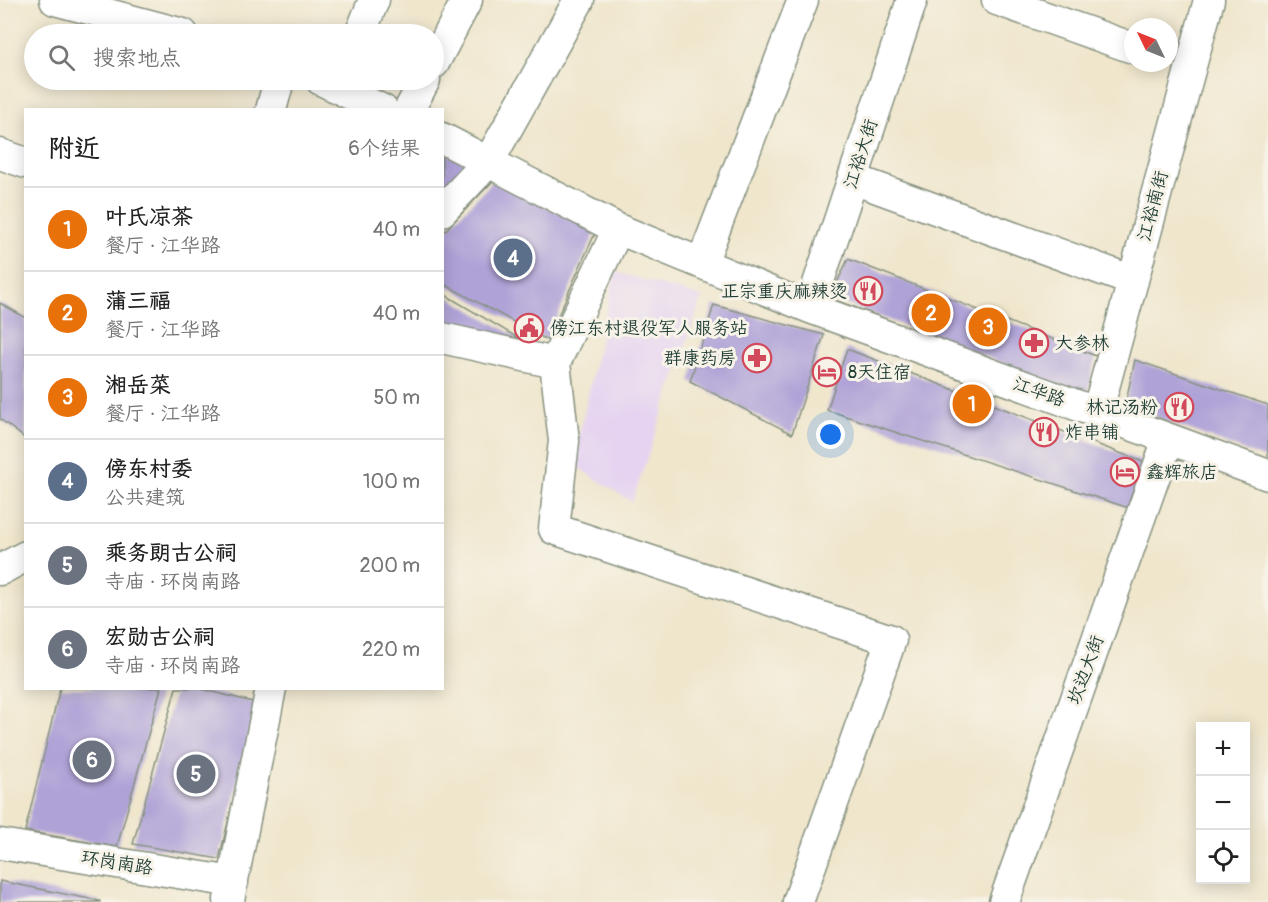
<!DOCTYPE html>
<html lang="zh">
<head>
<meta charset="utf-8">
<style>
	:root { --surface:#fff; --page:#f6f6f6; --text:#222; --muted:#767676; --line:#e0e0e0; --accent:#d1495b }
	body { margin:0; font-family:Pangolin,"LXGW WenKai TC",sans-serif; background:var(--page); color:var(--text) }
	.controls { position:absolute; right:18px; bottom:18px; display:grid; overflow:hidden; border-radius:0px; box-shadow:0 3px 15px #0003 }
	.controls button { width:54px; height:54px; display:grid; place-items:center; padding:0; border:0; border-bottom:2px solid var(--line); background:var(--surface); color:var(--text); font:30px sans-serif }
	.compass { position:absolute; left:1124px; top:18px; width:54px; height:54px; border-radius:50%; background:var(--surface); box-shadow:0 3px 15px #0003; rotate:313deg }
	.you { position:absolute; left:831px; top:435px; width:21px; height:21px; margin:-15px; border:4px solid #fff; border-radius:50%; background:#1a73e8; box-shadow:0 0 0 9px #1a73e833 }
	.badge { display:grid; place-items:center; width:39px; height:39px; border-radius:50%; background:var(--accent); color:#fff; font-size:20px; font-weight:700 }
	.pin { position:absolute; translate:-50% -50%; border:3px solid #fff; box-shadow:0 2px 6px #0006 }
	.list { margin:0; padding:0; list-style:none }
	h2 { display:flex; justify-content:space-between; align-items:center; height:78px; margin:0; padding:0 24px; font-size:26px }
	h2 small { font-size:20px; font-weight:400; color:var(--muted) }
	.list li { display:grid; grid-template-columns:39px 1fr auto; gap:18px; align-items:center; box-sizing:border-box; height:84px; padding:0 24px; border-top:2px solid var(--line) }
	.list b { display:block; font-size:22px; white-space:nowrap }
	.list p { margin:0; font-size:20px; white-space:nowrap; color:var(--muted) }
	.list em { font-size:20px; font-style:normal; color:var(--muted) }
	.icon { flex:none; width:33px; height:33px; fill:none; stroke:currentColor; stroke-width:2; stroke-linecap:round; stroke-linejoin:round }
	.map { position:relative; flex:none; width:1268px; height:902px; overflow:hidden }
	.search { position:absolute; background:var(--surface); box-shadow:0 3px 15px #0003; left:24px; top:24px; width:420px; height:66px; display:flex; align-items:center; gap:15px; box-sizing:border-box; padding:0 21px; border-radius:33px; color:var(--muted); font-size:22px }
	.panel { position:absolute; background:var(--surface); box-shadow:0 3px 15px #0003; left:24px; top:108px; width:420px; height:582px; border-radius:0px }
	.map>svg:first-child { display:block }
	.built { fill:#e5d3f1 }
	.building { fill:#afa2d7 }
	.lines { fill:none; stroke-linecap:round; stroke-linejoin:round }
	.minor-casing { stroke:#879280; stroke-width:33 }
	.minor { stroke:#fff; stroke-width:30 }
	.labels { text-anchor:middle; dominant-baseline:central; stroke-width:6; stroke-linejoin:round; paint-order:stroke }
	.street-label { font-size:18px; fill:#1f3d34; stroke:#f7f3e8 }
	.poi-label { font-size:18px; fill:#1f3d34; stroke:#f7f3e8; text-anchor:start }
</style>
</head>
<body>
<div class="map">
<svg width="1268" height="902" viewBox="0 0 1268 902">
	<rect width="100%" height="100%" fill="#f7f3e8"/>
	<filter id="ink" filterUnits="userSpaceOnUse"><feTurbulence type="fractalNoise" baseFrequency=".0167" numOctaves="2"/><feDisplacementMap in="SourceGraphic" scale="12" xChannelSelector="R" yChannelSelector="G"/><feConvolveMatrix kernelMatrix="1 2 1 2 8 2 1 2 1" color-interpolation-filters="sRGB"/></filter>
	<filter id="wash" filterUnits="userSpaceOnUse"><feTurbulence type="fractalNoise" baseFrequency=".008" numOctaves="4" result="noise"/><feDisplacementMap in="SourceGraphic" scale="24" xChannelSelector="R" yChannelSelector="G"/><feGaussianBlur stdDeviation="1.35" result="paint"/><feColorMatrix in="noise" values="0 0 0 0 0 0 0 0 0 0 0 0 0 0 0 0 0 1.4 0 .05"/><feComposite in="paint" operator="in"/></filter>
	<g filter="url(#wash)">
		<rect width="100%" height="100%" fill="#efe6cc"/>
		<path class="built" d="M615 272 702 297 632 502 573 464Z"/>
		<g id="blocks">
			<path class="building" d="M442 151 470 165 442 197Z
				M494 180 596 231 547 340 442 283V234Z
				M848 259 1096 356 1087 395 830 298Z
				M442 293 525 342 442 326Z
				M0 303 26 318V439L0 419Z
				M714 305 824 335 792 434 690 381Z
				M847 349 1146 463 1132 509 827 410Z
				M1135 360 1268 405V460L1125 405Z
				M60 688H161L117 847 25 831Z
				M176 688H197L257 703 219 859 133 844Z
				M0 881 100 901V902H0Z"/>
		</g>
	</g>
	<g filter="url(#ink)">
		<use href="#blocks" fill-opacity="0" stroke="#879280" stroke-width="1.5"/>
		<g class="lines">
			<g class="minor-casing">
				<path id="minor" d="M55 0 183 34
					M997 0 1133 48
					M360 34 374 0
					M434 63 467 0
					M321 80 383 110
					M271 110 279 80
					M409 110 425 80
					M442 138 618 229 810 308 1268 475
					M0 154 26 163
					M853 179 1133 281
					M442 211 489 161 579 0
					M618 229 555 363 564 441 554 529 891 640 798 902
					M702 263 803 0
					M810 308 912 0
					M442 338 555 363
					M1097 413 1209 0
					M0 570 26 556
					M0 844 233 882
					M229 900 271 688
					M1004 902 1168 439"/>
			</g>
			<use href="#minor" class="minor"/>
		</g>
	</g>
	<defs>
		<g id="restaurant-ring" transform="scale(1.5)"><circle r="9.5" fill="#f7f3e8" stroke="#d1495b" stroke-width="1.5"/><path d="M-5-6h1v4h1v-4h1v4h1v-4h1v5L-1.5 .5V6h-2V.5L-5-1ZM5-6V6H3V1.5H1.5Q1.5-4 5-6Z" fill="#d1495b"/></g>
		<g id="civic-ring" transform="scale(1.5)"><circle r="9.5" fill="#f7f3e8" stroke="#d1495b" stroke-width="1.5"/><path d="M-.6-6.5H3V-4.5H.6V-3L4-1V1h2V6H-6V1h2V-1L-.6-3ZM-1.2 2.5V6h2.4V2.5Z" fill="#d1495b"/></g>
		<g id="pharmacy-ring" transform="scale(1.5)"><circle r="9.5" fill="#f7f3e8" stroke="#d1495b" stroke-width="1.5"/><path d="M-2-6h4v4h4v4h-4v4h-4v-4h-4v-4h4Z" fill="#d1495b"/></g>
		<g id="hotel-ring" transform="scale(1.5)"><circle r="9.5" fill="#f7f3e8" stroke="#d1495b" stroke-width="1.5"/><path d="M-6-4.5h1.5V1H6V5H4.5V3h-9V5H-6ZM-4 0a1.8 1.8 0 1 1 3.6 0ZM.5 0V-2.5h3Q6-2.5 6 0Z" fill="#d1495b"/></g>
	</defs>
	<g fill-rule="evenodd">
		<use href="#restaurant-ring" x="868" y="291"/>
		<use href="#civic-ring" x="529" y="328"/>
		<use href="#pharmacy-ring" x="1034" y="343"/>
		<use href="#pharmacy-ring" x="757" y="358"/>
		<use href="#hotel-ring" x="827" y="372"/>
		<use href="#restaurant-ring" x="1179" y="407"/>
		<use href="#restaurant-ring" x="1044" y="432"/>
		<use href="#hotel-ring" x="1125" y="472"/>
	</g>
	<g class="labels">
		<g class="street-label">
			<text transform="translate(861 154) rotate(-72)">江裕大街</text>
			<text transform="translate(1153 206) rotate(-75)">江裕南街</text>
			<text transform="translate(1039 392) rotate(20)">江华路</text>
			<text transform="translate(1086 670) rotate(-70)">坎边大街</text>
			<text transform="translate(117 863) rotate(9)">环岗南路</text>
		</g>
		<g class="poi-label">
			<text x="847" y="291" text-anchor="end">正宗重庆麻辣烫</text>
			<text x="550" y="328">傍江东村退役军人服务站</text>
			<text x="1055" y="343">大参林</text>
			<text x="736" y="358" text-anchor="end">群康药房</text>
			<text x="848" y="372">8天住宿</text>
			<text x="1158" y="407" text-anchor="end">林记汤粉</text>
			<text x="1065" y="432">炸串铺</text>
			<text x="1146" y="472">鑫辉旅店</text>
		</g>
	</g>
</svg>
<div class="controls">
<button>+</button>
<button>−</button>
<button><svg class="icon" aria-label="locate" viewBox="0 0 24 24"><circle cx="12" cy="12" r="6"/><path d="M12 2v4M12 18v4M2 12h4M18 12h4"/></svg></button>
</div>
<svg class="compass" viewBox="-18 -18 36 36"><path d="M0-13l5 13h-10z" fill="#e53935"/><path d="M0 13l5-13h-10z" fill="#767676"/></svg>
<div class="you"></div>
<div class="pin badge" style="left:972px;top:404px;background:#e8710a">1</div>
<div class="pin badge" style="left:931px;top:313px;background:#e8710a">2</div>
<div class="pin badge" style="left:988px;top:327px;background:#e8710a">3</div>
<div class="pin badge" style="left:513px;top:258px;background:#5c6f8a">4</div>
<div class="pin badge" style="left:196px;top:774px;background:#6b7280">5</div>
<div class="pin badge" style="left:92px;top:760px;background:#6b7280">6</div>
<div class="search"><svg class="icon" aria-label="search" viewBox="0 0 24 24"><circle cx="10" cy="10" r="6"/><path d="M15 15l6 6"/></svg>搜索地点</div>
<section class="panel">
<h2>附近<small>6个结果</small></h2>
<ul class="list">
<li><span class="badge" style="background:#e8710a">1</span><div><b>叶氏凉茶</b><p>餐厅 · 江华路</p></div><em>40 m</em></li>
<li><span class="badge" style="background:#e8710a">2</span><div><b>蒲三福</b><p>餐厅 · 江华路</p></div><em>40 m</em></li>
<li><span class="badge" style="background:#e8710a">3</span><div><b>湘岳菜</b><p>餐厅 · 江华路</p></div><em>50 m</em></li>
<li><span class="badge" style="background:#5c6f8a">4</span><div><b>傍东村委</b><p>公共建筑</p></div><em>100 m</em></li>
<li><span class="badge" style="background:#6b7280">5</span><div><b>乘务朗古公祠</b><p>寺庙 · 环岗南路</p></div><em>200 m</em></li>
<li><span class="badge" style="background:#6b7280">6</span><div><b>宏勋古公祠</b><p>寺庙 · 环岗南路</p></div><em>220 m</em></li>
</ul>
</section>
</div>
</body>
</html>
